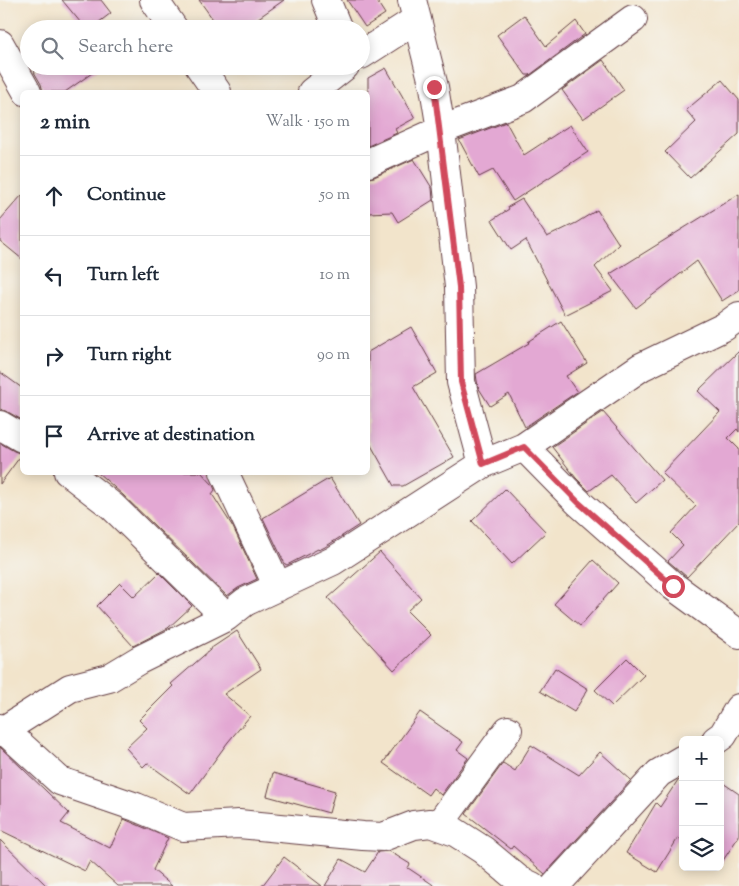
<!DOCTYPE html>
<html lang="en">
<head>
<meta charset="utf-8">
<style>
	:root { --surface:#fff; --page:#f2f2f3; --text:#1f2937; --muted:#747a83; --line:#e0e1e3 }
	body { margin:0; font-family:"Sorts Mill Goudy",serif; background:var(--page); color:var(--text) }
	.controls { position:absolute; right:15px; bottom:15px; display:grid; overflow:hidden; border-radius:8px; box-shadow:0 2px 12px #0003 }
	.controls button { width:45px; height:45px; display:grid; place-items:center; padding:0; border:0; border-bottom:1px solid var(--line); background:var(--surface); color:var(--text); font:25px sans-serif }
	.stop { position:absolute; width:15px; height:15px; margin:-11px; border:4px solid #d1495b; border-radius:50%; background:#fff }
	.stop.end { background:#d1495b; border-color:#fff; box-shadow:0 1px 5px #0008 }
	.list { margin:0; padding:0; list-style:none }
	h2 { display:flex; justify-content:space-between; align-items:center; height:65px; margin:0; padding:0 20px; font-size:21px }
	h2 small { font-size:16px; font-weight:400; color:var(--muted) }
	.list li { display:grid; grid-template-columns:32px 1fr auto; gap:15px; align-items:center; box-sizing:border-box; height:80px; padding:0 20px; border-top:1px solid var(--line) }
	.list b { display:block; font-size:19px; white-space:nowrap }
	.list em { font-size:16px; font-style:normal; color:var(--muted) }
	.icon { flex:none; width:28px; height:28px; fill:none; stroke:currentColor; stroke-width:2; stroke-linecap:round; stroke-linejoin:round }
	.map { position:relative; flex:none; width:739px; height:886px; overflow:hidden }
	.search { position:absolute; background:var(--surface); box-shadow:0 2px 12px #0003; left:20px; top:20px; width:350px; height:55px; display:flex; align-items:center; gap:12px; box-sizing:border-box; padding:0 18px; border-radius:28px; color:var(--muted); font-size:19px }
	.panel { position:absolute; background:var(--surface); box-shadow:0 2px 12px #0003; left:20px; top:90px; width:350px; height:385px; border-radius:8px }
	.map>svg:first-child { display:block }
	.building { fill:#e3a8d3 }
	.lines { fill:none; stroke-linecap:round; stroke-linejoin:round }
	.minor-casing { stroke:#633d43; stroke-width:30 }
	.minor { stroke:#fff; stroke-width:28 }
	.route { stroke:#d1495b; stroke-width:6 }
</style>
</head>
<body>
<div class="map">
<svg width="739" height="886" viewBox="0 0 739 886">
	<rect width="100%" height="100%" fill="#f6f6f2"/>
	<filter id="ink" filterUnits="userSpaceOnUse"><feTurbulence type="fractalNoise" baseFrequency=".02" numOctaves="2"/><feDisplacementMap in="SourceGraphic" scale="10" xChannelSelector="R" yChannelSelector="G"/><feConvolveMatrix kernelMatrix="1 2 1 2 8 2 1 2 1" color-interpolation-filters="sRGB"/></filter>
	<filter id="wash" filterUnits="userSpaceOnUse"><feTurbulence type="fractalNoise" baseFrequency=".0096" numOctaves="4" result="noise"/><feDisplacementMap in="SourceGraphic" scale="20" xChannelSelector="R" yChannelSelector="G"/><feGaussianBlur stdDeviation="1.12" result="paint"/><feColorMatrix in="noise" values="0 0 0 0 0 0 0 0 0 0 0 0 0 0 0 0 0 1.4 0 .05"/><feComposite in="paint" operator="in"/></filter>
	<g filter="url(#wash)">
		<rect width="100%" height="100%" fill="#f2e4cb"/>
		<g id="blocks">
			<path class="building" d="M62 0H101L111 13 90 29H86Z
				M199 0H284L254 21 259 29H220Z
				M347 0H376L385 14 365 27Z
				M524 15 546 46 576 21 585 34 530 75H526L497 35Z
				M603 60 624 90 583 119 562 90Z
				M42 66H102L65 92H43L41 84 34 72Z
				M386 68 415 118 395 129 397 133 368 146V78Z
				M722 80 739 100V134L690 178 665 152 696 122 686 110Z
				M506 122 524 155 570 125 588 152 513 201 493 170 479 177 459 140Z
				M414 159 432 188 433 200 398 222 392 212 368 213V178L374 177Z
				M739 194V290L722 301 697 261 636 308 610 274Z
				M22 195V259L0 241V220Z
				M522 199 547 237 576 223 597 210 619 244 595 267 613 291 565 315 526 240 511 250 492 220 509 209 508 207Z
				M561 321 587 363 566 376 577 392 525 427 509 394 490 406 478 387 476 374 529 343 528 342Z
				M411 327 437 373 413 387 454 457 403 486H394L368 440V352Z
				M739 351V432L737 429 728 438 739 449V522L687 577 668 561 683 545 671 533 696 506 662 473 720 412 698 391Z
				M0 372 22 388V420L8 412 0 409Z
				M603 412 662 480 636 503 611 475 589 491 576 478 552 447Z
				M0 443 14 451 22 454 0 484Z
				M97 472H201L213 485 215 490 212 494 233 527 257 579 238 588 227 596 123 495Z
				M330 478 359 525 325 547 319 550 318 549 287 565 285 564 263 518Z
				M505 489 546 532 512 564 472 521Z
				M380 552 421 598 407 611 431 635 394 670 328 598Z
				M593 560 618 583 580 626 554 604Z
				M159 573 192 606 168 628 133 646 97 606 120 583 134 597Z
				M237 631 261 669 224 694 250 716 228 742 190 794 147 763 143 767 126 748 147 728 139 720 173 686 171 684 210 650V649Z
				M627 658 644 675 612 706 595 690Z
				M555 668 588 689 574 712 540 691Z
				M420 712 463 742 457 750 468 758 441 795 433 788 428 795 383 763Z
				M531 745 579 775 600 752 631 780 545 874 513 846 511 849 466 814 503 763 515 771Z
				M0 747 69 813 61 823 110 848 124 819 168 838 153 870 172 886H118L90 861 85 871 0 830Z
				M273 773 335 791 329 813 267 796Z
				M678 780 683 783V841L678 838 657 872 626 853 656 803 660 807Z
				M720 781 739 794V836L720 865Z
				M0 840 47 886H0Z
				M389 851 410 864 408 868 435 886H325L341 859 365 872 378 852Z
				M284 857 322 886H262Z"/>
		</g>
	</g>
	<g filter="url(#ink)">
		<use href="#blocks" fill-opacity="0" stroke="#633d43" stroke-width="1"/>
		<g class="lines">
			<g class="minor-casing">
				<path id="minor" d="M154 0 174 29
					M326 0 338 29
					M412 0 434 87 441 130 459 287 461 382 483 464
					M0 44 27 92
					M361 55 417 19
					M199 66 217 92
					M312 92 345 66
					M368 163 441 130 523 99 633 19
					M0 425 22 438
					M524 447 578 502 673 586 739 634
					M68 472 112 506 226 617
					M224 472 278 587
					M0 728 4 730 70 688 109 678 139 660 226 617 245 602 333 561 483 464 524 447 641 367 724 327 739 316
					M0 732 4 730 60 781 136 807 183 827 239 824 363 836 383 837 414 825 430 823 455 832 483 850 519 880 532 886
					M716 740 723 735 739 708
					M438 826 508 730
					M555 886 659 773 683 759"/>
			</g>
			<use href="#minor" class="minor"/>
		</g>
	</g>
	<g class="lines" filter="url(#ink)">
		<path class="route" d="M434 87 459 287 461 382 483 464 524 447 578 502 673 586"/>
	</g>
</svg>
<div class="controls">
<button>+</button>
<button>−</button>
<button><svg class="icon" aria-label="layers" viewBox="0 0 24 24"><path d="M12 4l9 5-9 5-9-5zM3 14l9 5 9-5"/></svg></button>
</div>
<div class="stop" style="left:673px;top:586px"></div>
<div class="stop end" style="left:434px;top:87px"></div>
<div class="search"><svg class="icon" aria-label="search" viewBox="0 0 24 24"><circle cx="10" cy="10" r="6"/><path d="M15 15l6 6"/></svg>Search here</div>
<section class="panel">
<h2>2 min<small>Walk · 150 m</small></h2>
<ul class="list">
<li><svg class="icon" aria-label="ahead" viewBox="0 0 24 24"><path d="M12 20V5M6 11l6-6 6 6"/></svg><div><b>Continue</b></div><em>50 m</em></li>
<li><svg class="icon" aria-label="left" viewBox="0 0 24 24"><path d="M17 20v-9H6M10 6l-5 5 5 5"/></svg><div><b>Turn left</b></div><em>10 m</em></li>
<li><svg class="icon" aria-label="right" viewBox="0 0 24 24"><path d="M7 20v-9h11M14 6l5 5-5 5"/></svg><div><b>Turn right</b></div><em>90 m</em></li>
<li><svg class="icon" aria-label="arrive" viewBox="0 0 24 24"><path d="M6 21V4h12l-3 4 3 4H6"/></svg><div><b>Arrive at destination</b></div></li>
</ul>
</section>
</div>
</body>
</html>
